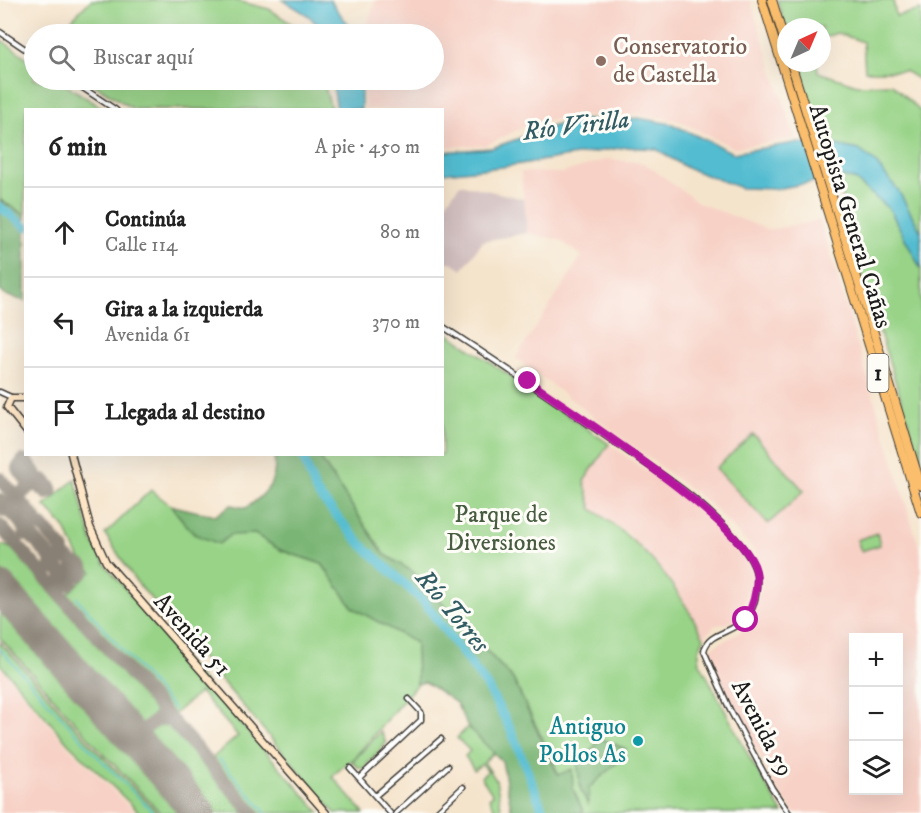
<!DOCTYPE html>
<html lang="es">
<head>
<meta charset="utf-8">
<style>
	:root { --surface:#fff; --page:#f6f6f6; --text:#222; --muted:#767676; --line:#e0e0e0 }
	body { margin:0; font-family:"IM FELL DW Pica",serif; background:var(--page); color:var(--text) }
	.controls { position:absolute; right:18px; bottom:18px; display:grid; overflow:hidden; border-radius:0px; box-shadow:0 6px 24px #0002 }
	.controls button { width:54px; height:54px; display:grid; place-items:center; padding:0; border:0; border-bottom:2px solid var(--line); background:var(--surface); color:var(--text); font:30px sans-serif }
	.compass { position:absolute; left:777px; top:18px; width:54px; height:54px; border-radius:50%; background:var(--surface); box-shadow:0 6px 24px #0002; rotate:44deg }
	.stop { position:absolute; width:18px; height:18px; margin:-14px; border:4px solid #b5179e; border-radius:50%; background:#fff }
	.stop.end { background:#b5179e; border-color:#fff; box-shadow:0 2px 6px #0008 }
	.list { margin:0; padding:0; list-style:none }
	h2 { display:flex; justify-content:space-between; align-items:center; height:78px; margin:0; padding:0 24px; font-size:26px }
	h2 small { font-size:20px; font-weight:400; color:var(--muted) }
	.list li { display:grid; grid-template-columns:39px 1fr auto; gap:18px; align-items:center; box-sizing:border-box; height:90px; padding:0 24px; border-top:2px solid var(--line) }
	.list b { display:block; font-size:22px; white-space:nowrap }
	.list p { margin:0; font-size:20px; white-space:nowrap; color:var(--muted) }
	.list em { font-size:20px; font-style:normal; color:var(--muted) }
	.icon { flex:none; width:33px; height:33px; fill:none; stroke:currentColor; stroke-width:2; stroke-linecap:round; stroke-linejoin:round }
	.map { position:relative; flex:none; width:921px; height:813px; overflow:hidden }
	.search { position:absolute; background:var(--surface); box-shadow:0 6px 24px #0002; left:24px; top:24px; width:420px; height:66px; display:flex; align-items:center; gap:15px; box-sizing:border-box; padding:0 21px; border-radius:33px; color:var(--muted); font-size:22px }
	.panel { position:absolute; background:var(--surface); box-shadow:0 6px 24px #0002; left:24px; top:108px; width:420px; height:348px; border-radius:0px }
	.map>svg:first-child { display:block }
	.built { fill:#f7d1c6; fill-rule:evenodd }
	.industrial { fill:#d2bfbf }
	.green { fill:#98d387; stroke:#5a7852; stroke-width:1.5 }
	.forest { fill:#7ab574; stroke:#4b6848; stroke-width:1.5 }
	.water { fill:#53bcd0; stroke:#386c76; stroke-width:1.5 }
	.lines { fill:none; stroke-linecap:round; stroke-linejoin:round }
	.stream { stroke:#53bcd0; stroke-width:1.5 }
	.river { stroke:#53bcd0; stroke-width:9 }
	.taxiway { stroke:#888074; stroke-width:14 }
	.runway { stroke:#888074; stroke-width:34 }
	.street-casing { stroke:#3d3a36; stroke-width:7 }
	.secondary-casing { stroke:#3d3a36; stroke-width:9 }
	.highway-casing { stroke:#3d3a36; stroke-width:10 }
	.street { stroke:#fff; stroke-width:4 }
	.secondary { stroke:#fde5c5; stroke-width:6 }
	.highway { stroke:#fabe6d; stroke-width:8 }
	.route { stroke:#b5179e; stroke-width:8 }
	.education-dot { fill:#8d6e63; stroke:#fdfcf7; stroke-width:2 }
	.culture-dot { fill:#0f9aa8; stroke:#fdfcf7; stroke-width:2 }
	.labels { text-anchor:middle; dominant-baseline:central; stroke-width:6; stroke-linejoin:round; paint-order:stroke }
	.shield { fill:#fdfcf7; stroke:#605f5e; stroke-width:1.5 }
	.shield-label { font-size:22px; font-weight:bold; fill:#1c1c1c }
	.education-label { font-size:24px; fill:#785e54; stroke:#fdfcf7; text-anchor:start }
	.street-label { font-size:24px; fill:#1c1c1c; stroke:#fdfcf7 }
	.park-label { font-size:24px; fill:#475c41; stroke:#fdfcf7 }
	.culture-label { font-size:24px; fill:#0d838f; stroke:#fdfcf7; text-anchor:end }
	.water-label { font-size:26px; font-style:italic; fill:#325c64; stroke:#fdfcf7 }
</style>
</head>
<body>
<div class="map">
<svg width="921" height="813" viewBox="0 0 921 813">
	<rect width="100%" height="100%" fill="#fdfcf7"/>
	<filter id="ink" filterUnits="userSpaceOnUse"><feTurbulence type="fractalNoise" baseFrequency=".0167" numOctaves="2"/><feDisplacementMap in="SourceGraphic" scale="12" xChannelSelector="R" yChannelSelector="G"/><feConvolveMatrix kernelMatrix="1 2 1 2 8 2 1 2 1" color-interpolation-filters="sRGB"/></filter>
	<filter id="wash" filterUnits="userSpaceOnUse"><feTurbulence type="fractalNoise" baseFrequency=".008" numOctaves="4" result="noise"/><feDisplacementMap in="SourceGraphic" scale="24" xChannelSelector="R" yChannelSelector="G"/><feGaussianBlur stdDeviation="1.35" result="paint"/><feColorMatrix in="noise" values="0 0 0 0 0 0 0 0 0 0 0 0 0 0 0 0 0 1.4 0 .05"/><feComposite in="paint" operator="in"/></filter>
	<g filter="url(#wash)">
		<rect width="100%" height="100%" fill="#f5e4cc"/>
		<path class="built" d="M376 0H750L795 138 734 148 677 120 637 114 603 117 574 115 521 128 487 145 443 147 442 110 365 109 363 80H434V34H363Z
			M608 159 644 163 699 203 769 230 820 220 921 554V813H794L775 786 713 665 710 653 711 648 739 633 751 619 762 587 763 569 756 552 709 503 516 358 582 256 560 240 527 233 521 172 562 173ZM854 638H898V790H854Z
			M609 444 686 500 743 555 750 566 752 575 741 613 735 621 714 626 704 638 690 616 628 533 592 509 584 481Z
			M0 667 67 746 136 813H0Z"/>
		<path class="industrial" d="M460 184 524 199 527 233 483 241 462 270 454 263 442 261 443 207Z"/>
		<path class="green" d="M91 0H233L269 9 307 34H57Z
			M777 0H893L896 16 921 10V81L905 71H865L863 42 837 33 822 38V27H786V30Z
			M0 39 34 63V80H58L104 109 26 110 25 215 0 200Z
			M796 63H817L818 72 857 85 892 84 921 112V232L898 190 859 150 826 144Z
			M87 80H323L331 109H133Z
			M841 177 854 179 890 210 921 269V462L844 220Z
			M443 330 609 444 584 481 592 509C647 547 673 579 704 638L699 650V661L752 762 783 813H573L552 758 513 679 413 572 384 554 318 455 442 454Z
			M753 434 804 491 768 524 716 468Z
			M75 479 92 541 105 564 172 646 320 813H259L211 759 238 736 200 692 173 715 66 595 92 572 79 557 64 527 45 506Z
			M151 490 170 505 194 534H255L280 550 322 564 353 607 416 643 417 684 355 757 332 776 364 813H335L135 580 105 534Z
			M877 533 880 545 861 551 857 540Z
			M3 545 13 549 155 709 152 718 144 725 136 724 0 570V546Z
			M0 605 184 813H161L98 748 0 638Z
			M0 642 96 750 158 813H140L68 743 0 664Z
			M160 723H167L247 813H213L148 739V732Z
			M468 727 495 752 484 762 496 780 501 807 496 811 489 798 493 795 481 777 488 771 482 764 474 770 465 756 470 751 457 738Z
			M381 731 386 743 364 768H359L352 762Z"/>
		<path class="forest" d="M0 200 25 215V301L5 295 0 290Z
			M274 455H318L384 554 413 572 513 679 558 775 572 769 573 789 584 813H512L502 761 468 727 456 703 425 682 417 684 416 643 353 608 322 564 280 550 255 534 230 535 219 544 194 534 170 505 215 516 231 505 246 508C268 493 278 481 274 455Z
			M599 738 626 749 621 759 589 788 588 804 581 791 577 761 593 749Z"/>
		<path class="water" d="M283 0H330L355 34H325L309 16Z
			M332 80H361V109H337Z
			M638 118 672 124 733 153 794 143 836 145 859 150 874 161 898 190 921 232V269L890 210 854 179 841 177 776 189 741 188 687 168 656 149 626 147 502 167 443 173 442 152 492 148 574 119 603 121Z"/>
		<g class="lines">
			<path class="stream" d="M77 598 174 709
				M0 649 93 752 154 813
				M219 759 266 813"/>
			<path class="river" d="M0 207 26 227
				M302 454 316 492 361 544 424 602 487 686 511 730 544 813"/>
			<path class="taxiway" d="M0 479 13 493 14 501 21 502 35 518V525L42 526 63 550 62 557 69 559 75 566
				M31 485 37 484 47 493 51 491V488L44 480H36
				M0 500 3 510C13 511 25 525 25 534L31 536 51 558V567L57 568 64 576
				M10 504 36 480 37 477 27 462 23 461 18 468 27 480 29 487
				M0 526 253 813
				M73 570a5 5 0 1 1 10 0a5 5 0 1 1-10 0Z
				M62 579a5 5 0 1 1 10 0a5 5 0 1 1-10 0Z
				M125 729 138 733 157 720 170 719
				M140 746V736L142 731"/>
			<path class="runway" d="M0 588 199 813"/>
		</g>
	</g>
	<g filter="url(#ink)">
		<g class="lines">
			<g class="street-casing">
				<path id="street" d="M0 32 34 55
					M71 80 116 110
					M442 326C504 366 564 407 624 449 648 466 676 482 698 502 718 519 757 554 757 581 757 641 710 623 704 651L730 710 772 788 789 813
					M0 392 11 397
					M350 768 390 813
					M359 778 421 720V712L409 699
					M375 796 441 739
					M396 813 448 766
					M435 813 463 787"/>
			</g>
			<g class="secondary-casing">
				<path id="secondary" d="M26 398H11L7 407 26 431
					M71 454 90 527 106 562 326 813"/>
			</g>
			<g class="highway-casing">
				<path id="highway" d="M762 0 921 513
					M772 0 786 46
					M791 63 921 486"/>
			</g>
			<use href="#street" class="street"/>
			<use href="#secondary" class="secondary"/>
			<use href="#highway" class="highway"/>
		</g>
	</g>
	<g class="lines" filter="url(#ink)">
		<path class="route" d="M528 381C573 413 746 523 756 571 759 588 753 605 746 620"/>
	</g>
	<circle class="education-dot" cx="601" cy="61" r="6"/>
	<circle class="culture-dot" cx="638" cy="741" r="6"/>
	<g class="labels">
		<rect class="shield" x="867.5" y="354" width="21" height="38" rx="4.5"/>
		<g class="shield-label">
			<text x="878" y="373">1</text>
		</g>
		<g class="education-label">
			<text x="613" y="47">Conservatorio<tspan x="613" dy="28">de Castella</tspan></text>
		</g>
		<g class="street-label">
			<text transform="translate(850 216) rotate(73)">Autopista General Cañas</text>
			<text transform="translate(192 635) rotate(48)">Avenida 51</text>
			<text transform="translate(762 728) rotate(62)">Avenida 59</text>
		</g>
		<g class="park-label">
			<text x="501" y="515">Parque de<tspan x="501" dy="28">Diversiones</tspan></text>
		</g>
		<g class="culture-label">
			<text x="626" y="727">Antiguo<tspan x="626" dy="28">Pollos As</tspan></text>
		</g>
		<g class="water-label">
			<text transform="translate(576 126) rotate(-7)">Río Virilla</text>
			<text transform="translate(452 611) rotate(50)">Río Torres</text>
		</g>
	</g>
</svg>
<div class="controls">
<button>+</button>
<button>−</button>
<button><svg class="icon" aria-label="layers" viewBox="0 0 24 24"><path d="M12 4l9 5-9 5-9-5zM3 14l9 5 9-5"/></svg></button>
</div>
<svg class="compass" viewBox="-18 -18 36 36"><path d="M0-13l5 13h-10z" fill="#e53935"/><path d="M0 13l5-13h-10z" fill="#767676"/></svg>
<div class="stop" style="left:746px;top:620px"></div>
<div class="stop end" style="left:528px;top:381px"></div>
<div class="search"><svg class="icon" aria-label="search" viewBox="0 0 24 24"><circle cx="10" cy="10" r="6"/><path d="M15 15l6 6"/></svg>Buscar aquí</div>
<section class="panel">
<h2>6 min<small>A pie · 450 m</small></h2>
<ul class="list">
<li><svg class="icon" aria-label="ahead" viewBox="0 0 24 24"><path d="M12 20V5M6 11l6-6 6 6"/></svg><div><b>Continúa</b><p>Calle 114</p></div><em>80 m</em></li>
<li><svg class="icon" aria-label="left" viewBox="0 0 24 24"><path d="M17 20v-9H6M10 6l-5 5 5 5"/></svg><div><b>Gira a la izquierda</b><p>Avenida 61</p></div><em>370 m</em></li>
<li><svg class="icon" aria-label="arrive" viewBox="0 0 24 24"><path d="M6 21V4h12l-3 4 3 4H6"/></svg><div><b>Llegada al destino</b></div></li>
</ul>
</section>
</div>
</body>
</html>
